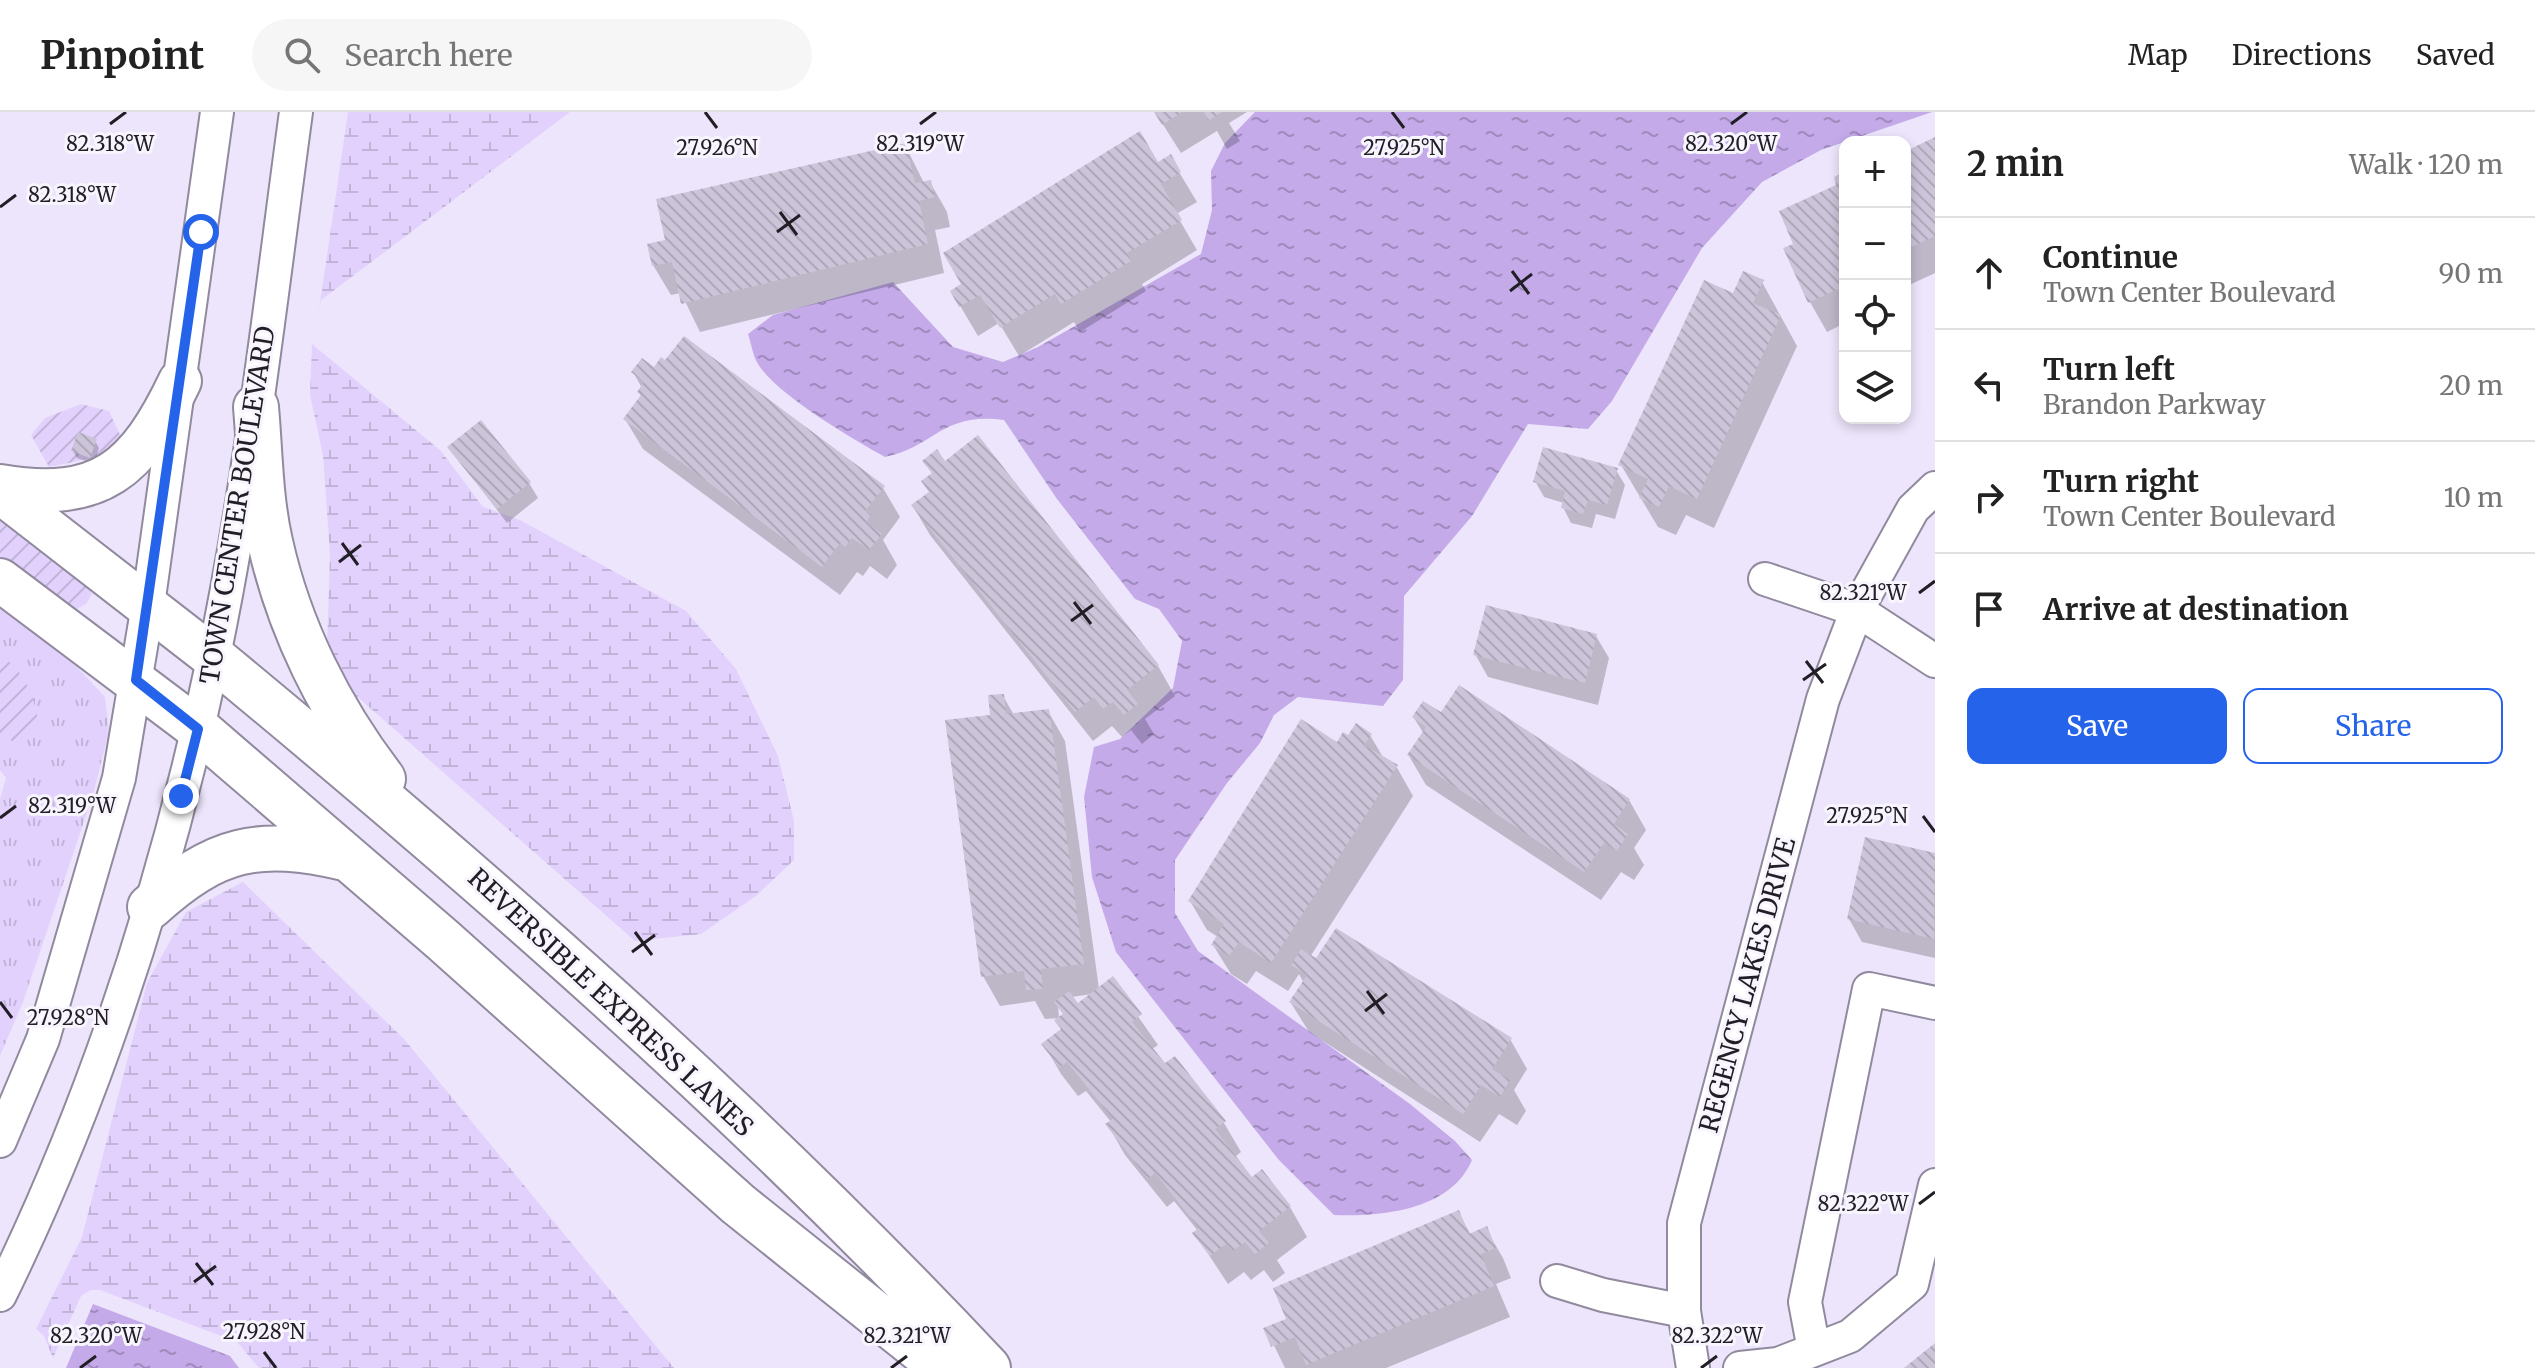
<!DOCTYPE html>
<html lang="en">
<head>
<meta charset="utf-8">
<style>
	:root { --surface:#fff; --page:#f6f6f6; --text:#222; --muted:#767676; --line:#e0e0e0; --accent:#2563eb }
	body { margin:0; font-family:Merriweather,serif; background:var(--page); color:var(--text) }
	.controls { position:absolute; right:24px; top:24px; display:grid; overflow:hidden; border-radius:16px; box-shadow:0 4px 12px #0003 }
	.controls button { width:72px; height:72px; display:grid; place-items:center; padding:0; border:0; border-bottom:2px solid var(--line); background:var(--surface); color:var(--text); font:40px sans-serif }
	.stop { position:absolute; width:24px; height:24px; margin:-18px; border:6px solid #2563eb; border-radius:50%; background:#fff }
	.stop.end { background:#2563eb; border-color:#fff; box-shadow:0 2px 8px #0008 }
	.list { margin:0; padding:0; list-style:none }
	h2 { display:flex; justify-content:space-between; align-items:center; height:104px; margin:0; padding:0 32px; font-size:34px }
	h2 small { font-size:26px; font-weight:400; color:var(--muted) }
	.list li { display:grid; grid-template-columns:52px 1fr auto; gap:24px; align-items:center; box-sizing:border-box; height:112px; padding:0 32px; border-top:2px solid var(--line) }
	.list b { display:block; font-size:30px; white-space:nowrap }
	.list p { margin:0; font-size:26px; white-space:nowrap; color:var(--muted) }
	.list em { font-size:26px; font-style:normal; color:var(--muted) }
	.actions { display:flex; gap:16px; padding:24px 32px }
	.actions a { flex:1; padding:18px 0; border:2px solid var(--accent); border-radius:16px; text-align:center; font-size:28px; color:var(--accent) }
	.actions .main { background:var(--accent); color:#fff }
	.icon { flex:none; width:44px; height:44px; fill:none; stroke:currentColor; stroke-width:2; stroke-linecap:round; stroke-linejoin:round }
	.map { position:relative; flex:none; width:1935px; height:1256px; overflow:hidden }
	header { display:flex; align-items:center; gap:48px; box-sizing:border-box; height:112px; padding:0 40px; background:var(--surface); border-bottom:2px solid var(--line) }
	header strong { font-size:38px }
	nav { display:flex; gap:44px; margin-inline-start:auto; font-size:28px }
	.search { width:560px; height:72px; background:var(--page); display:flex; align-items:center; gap:20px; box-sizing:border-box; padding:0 28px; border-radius:44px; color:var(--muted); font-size:30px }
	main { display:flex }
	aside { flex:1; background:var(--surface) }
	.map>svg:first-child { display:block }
	.wetland { fill:url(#wetland-marsh) }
	.park { fill:url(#park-tufts) }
	.garden { fill:url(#garden-furrows) }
	.water { fill:url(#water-ripples) }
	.shadow { fill:#0003; fill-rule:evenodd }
	.building { fill:url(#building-back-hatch) }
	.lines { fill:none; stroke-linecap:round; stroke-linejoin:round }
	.minor-casing { stroke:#918a9e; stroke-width:36 }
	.major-casing { stroke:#918a9e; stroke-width:46 }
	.highway-casing { stroke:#918a9e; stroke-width:48 }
	.minor { stroke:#fff; stroke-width:32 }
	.major { stroke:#fff; stroke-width:42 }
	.highway { stroke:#fff; stroke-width:44 }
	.route { stroke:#2563eb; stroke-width:10 }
	.ticks { fill:none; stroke:#211e26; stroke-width:3 }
	.labels { text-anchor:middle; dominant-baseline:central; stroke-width:6; stroke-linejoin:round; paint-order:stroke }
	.street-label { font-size:26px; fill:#211e26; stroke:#f8f5fe }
	.ticks-label { font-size:20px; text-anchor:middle; fill:#211e26; stroke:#f8f5fe; stroke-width:6; stroke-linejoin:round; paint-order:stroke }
</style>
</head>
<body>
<header>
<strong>Pinpoint</strong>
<div class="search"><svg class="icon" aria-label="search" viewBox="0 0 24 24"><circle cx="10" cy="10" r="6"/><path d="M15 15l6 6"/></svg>Search here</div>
<nav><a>Map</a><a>Directions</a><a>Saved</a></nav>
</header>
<main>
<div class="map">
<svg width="1935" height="1256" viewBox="0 0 1935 1256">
	<defs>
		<pattern id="wetland-marsh" width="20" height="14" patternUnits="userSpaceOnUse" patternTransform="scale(2)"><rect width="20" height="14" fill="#e2d1fd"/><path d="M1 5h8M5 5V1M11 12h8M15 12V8" fill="none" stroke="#c2b3d9"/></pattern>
		<pattern id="park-tufts" width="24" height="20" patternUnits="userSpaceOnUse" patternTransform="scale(2)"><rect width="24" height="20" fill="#e2d1fd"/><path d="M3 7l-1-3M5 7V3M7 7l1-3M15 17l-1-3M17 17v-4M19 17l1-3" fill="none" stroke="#c2b3d9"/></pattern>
		<pattern id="garden-furrows" width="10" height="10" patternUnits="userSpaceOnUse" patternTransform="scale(2)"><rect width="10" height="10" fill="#e2d1fd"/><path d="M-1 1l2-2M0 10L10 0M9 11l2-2" fill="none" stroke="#c2b3d9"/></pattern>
		<pattern id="water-ripples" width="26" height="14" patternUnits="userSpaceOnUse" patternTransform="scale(2)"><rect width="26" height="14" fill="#c4aae9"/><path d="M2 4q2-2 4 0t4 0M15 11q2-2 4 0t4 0" fill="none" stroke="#9f8abd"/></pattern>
		<pattern id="building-back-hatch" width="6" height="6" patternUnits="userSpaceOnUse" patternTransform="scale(2)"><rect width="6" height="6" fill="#ccc4d9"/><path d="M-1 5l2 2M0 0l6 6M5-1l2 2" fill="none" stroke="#afa8ba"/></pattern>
	</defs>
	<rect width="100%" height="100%" fill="#ede5fb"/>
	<path class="wetland" d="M348 0H570L321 188 319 198Z
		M312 232 441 339 483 395 520 408 686 499 736 557 778 644 794 709V748L756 784 701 822 635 829 344 573 327 538 330 442 323 343 310 283Z
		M243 770 404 927 674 1256H259L237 1230 100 1178H90L81 1184 53 1246 44 1224 36 1217 82 1125 147 871 186 800Z"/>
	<path class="park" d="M0 496 76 554 105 585 109 619 93 683 23 890 0 944V687L6 666 0 658Z"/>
	<path class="garden" d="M81 292 109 299 122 327 93 346 49 355 31 323 45 306Z
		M0 405 85 470 92 482 86 492 77 497 65 493 0 444Z
		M0 543C22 556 35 584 38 610L23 629H12L0 621Z"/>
	<path class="water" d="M1255 0H1932L1821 38 1762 70 1702 136 1612 289 1588 317 1528 312 1472 404 1404 484 1403 568 1383 594 1298 585 1274 603 1260 631 1227 671 1175 748V801L1198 839 1410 992 1455 1029 1472 1048C1451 1098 1382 1105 1334 1103L1278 1047 1116 840 1092 765 1084 685 1094 635 1120 627 1173 576 1182 529 1159 497 1135 487 1057 387 1004 308C941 300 935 335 885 345 853 327 777 283 758 252 753 244 751 231 748 222L773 203 893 170 953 235 1003 250 1038 235 1201 142 1212 98 1211 59 1225 31Z
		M93 1192 230 1244 239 1256H66Z"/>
	<path class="shadow" d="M1155 0H1247L1229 11 1240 29 1227 37 1217 19 1181 41Z
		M1935 27V161L1905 175V36L1907 40Z
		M905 33 924 71 930 70 947 100 950 115 935 118 944 161 700 220 681 181 671 183 653 153 667 130Z
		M1170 45 1197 90 1176 102 1197 138 1142 172 1146 179 1080 220 1074 210 1019 244 999 211 978 224 952 180Z
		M1845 62V211L1827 220 1810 190 1796 133Z
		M1762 170 1797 234 1714 416 1686 403 1676 423 1658 415 1621 353 1734 184Z
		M654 258 883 376 900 405 883 428 897 453 887 467 870 454 863 464 857 460 840 483 643 337 625 307 642 286 639 280 642 276 633 260Z
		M978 326 1158 554 1175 584 1145 607 1154 622 1142 632 1131 618 1122 625 1112 614 1093 629 930 423 913 394 930 381 933 363 925 349 945 351Z
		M95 329 99 336 94 352 77 346 73 339Z
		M450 336 529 371 538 386 507 411Z
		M1616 358 1625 373 1615 407 1596 402 1592 416 1571 411 1563 395 1564 391 1544 385 1535 369Z
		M1596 524 1609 546 1598 593 1488 565 1475 542Z
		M1003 584 1014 603 1048 599 1065 629 1099 877 1112 867 1158 933 1152 937 1165 954 1174 947 1224 1011 1241 1040 1235 1045 1252 1067 1262 1060 1290 1095 1307 1125 1277 1148 1285 1161 1273 1170 1264 1158 1251 1168 1244 1160 1228 1172 1195 1122 1198 1119 1174 1089 1167 1095 1125 1043 1108 1013 1111 1010 1086 979 1078 984 1061 962 1044 932 1062 918 1064 904 1058 893 1059 906 1045 907 1035 889 1000 894 983 864 992 604ZM1092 882 1078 893 1071 885Z
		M1441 603 1629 688 1646 718 1634 736 1644 753 1634 768 1621 760 1601 788 1426 673 1409 644 1424 622 1414 606Z
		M1370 623 1384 647 1396 654 1413 684 1310 845 1510 927 1527 957 1514 978 1526 999 1517 1013 1499 1002 1480 1030 1309 920 1291 891 1304 871 1299 862 1288 879 1256 859 1247 872 1231 862 1213 833 1218 825 1207 818 1190 789 1337 633 1349 626Z
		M1867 727 1935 743V846L1862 830 1849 807Z
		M1458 1100 1471 1123 1486 1117 1503 1146 1511 1166 1496 1172 1510 1205 1386 1256H1285L1266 1217 1288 1208Z"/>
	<path class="building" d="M1154 0H1182L1162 13Z
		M1204 0H1222L1208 9Z
		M1140 19 1158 50 1171 42 1181 60 1161 72 1182 108 1127 141 1131 149 1061 192 1055 182 1000 216 980 183 959 195 950 179 961 172 943 141Z
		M1935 25V124L1905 138V32L1908 38Z
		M906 31 915 71 931 68 935 85 919 89 928 132 681 192 672 150 652 154 647 132 665 128 656 87Z
		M1845 60V174L1808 191 1783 136 1793 132 1779 99 1836 73 1834 65Z
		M1743 159 1764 168 1753 191 1781 203 1697 387 1669 374 1659 395 1639 386 1648 367 1618 353 1704 168 1733 181Z
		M684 224 885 374 865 399 871 403 866 410 882 422 869 438 852 426 845 435 840 431 822 455 623 307 641 283 637 280 644 270 631 260 642 246 654 255 661 245 665 248Z
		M481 308 531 370 497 397 447 335Z
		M78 320 97 327 90 346 71 339Z
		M978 323 1159 553 1127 578 1138 592 1124 603 1113 590 1103 597 1094 585 1075 600 911 393 929 380 921 369 932 361 922 349 937 337 945 349Z
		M1543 335 1618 356 1607 393 1588 388 1583 402 1561 396 1565 379 1533 370Z
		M1486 493 1597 522 1585 571 1473 543Z
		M1459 573 1630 687 1614 712 1628 722 1617 739 1604 731 1584 760 1407 643 1426 615 1412 605 1423 589 1441 600Z
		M1004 582 1006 602 1049 597 1084 852 1041 857 1043 877 1026 878 1024 859 981 865 945 608 990 603 988 583Z
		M1301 607 1337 630 1343 620 1348 623 1356 611 1372 622 1364 633 1398 653 1271 851 1239 830 1229 844 1211 833 1224 812 1188 789Z
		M1865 725 1935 741 1934 827 1847 807Z
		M1336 816 1512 926 1492 957 1510 968 1500 985 1481 973 1463 1002 1289 890 1307 863 1291 853 1301 837 1316 846Z
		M1113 864 1142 902 1132 910 1165 951 1175 944 1226 1009 1215 1017 1252 1065 1262 1057 1291 1094 1259 1119 1269 1131 1255 1142 1245 1130 1233 1139 1226 1132 1210 1144 1192 1121 1199 1116 1155 1061 1148 1067 1105 1012 1113 1007 1067 950 1060 956 1041 932 1061 917 1054 908 1063 902 1054 890 1069 879 1078 891Z
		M1459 1098 1469 1122 1487 1114 1496 1136 1481 1142 1494 1174 1306 1253 1295 1225 1271 1235 1263 1216 1286 1207 1273 1176Z
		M1935 1231V1256H1904Z"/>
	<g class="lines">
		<g class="minor-casing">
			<path id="minor" d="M1765 467 1857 498 1935 549
				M0 1029 43 927 119 666 148 493 217 0
				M1557 1169 1603 1183 1684 1199
				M0 1183C98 983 167 766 213 548 251 368 271 183 296 0
				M1814 1238 1805 1190 1869 877 1935 891
				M1693 1256 1684 1199V1111L1823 587 1857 498 1913 397 1935 376
				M1740 1256 1778 1252 1850 1224 1912 1172 1935 1073"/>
		</g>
		<g class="major-casing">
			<path id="major" d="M0 374C101 391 138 357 180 269
				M0 380 214 546
				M0 468 198 617"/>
		</g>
		<g class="highway-casing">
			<path id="highway" d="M256 295C260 340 260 386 270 430 289 516 330 598 383 667
				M214 546C484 769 748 1000 988 1256
				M198 617 443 828 738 1092 943 1256
				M150 795C216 735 258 726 345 746"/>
		</g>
		<use href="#minor" class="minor"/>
		<use href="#major" class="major"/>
		<use href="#highway" class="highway"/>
	</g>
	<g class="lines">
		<path class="route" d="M181 684 198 617 136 568 201 120"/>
	</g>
	<path class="ticks" d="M705 0 717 16M1392 0 1404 16M110 12 126 0M920 12 936 0M1731 12 1747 0M0 95 16 83M780 100 797 123M777 120 800 103M1512 159 1529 182M1510 179 1532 162M342 431 358 453M339 450 361 433M1919 481 1935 469M1074 490 1091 512M1071 509 1093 493M1806 549 1823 571M1803 568 1826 552M1923 704 1935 720M0 706 16 694M635 820 652 843M632 840 655 823M1367 879 1384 902M0 890 12 906M1365 899 1387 882M1919 1092 1935 1080M196 1151 213 1173M194 1170 216 1154M264 1240 276 1256M80 1256 96 1244M891 1256 907 1244M1701 1256 1717 1244"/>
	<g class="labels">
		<g class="street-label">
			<text transform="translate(237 393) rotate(-81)">TOWN CENTER BOULEVARD</text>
			<text transform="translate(1747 873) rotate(-75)">REGENCY LAKES DRIVE</text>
			<text transform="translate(611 890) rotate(43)">REVERSIBLE EXPRESS LANES</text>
		</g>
	</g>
	<g class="ticks-label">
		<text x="110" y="39">82.318°W</text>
		<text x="920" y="39">82.319°W</text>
		<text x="1731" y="39">82.320°W</text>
		<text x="717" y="43">27.926°N</text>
		<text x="1404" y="43">27.925°N</text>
		<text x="72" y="90">82.318°W</text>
		<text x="1863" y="488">82.321°W</text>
		<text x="72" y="701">82.319°W</text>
		<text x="1867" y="711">27.925°N</text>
		<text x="68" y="913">27.928°N</text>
		<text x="1863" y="1099">82.322°W</text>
		<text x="264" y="1227">27.928°N</text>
		<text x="96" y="1231">82.320°W</text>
		<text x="907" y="1231">82.321°W</text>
		<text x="1717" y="1231">82.322°W</text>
	</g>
</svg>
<div class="controls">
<button>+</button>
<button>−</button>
<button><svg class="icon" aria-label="locate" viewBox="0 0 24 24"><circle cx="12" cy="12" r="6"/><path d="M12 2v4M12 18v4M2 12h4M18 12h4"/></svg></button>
<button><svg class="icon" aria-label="layers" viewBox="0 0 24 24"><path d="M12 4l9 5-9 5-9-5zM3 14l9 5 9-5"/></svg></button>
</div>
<div class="stop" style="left:201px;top:120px"></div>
<div class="stop end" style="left:181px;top:684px"></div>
</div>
<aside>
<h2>2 min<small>Walk · 120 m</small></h2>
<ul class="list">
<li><svg class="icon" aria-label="ahead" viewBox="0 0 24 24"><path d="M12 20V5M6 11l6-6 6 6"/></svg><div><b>Continue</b><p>Town Center Boulevard</p></div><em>90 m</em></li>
<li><svg class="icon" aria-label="left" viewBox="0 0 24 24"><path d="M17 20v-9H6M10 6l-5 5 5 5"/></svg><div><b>Turn left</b><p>Brandon Parkway</p></div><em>20 m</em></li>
<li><svg class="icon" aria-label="right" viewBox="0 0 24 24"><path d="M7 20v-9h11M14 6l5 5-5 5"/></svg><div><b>Turn right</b><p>Town Center Boulevard</p></div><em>10 m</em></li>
<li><svg class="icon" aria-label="arrive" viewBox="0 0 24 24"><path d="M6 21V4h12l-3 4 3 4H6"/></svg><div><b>Arrive at destination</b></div></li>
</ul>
<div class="actions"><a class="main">Save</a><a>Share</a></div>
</aside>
</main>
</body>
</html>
